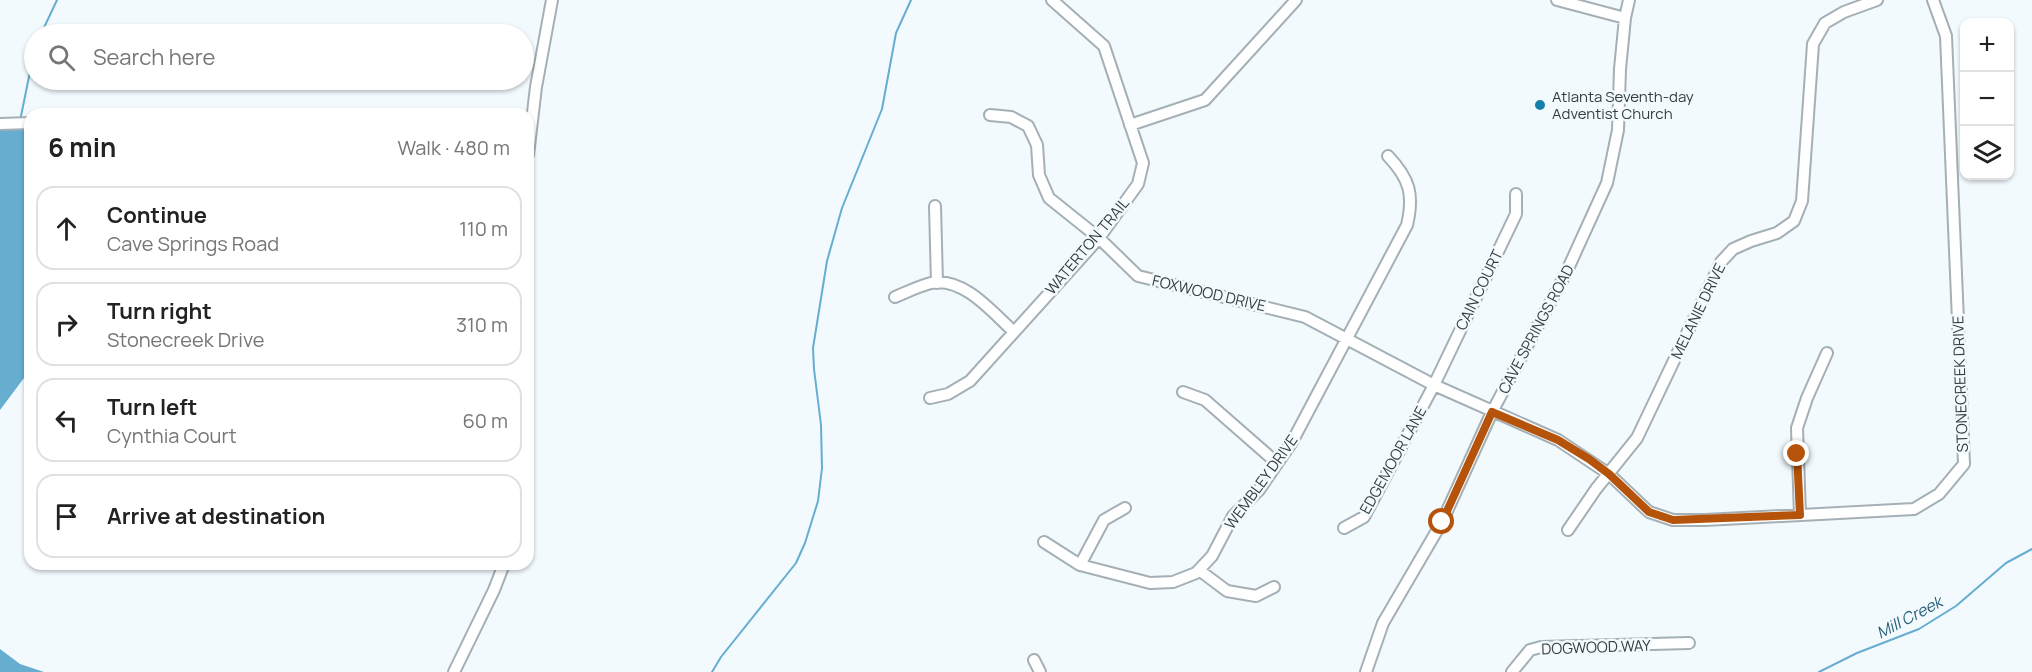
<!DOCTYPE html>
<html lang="en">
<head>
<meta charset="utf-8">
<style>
	:root { --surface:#fff; --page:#f2f2f2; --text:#222; --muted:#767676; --line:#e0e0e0 }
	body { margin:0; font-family:Manrope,sans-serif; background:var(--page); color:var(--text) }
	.controls { position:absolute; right:18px; top:18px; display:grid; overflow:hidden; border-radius:12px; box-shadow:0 2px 4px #0004 }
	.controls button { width:54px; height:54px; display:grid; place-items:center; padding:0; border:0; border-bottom:2px solid var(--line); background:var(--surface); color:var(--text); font:30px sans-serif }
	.stop { position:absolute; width:18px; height:18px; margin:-14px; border:4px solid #b45309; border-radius:50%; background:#fff }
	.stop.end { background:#b45309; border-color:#fff; box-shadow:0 2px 6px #0008 }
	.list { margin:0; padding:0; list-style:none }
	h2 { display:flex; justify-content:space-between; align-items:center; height:78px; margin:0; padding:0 24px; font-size:26px }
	h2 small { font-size:20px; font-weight:400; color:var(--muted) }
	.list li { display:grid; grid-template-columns:39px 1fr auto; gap:18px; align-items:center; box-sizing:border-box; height:84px; margin:0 12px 12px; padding:0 12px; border:2px solid var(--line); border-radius:18px }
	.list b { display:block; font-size:22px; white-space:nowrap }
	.list p { margin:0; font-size:20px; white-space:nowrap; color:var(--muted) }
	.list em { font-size:20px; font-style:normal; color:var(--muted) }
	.icon { flex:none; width:33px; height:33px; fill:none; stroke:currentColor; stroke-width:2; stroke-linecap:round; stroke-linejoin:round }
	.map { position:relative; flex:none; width:2032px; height:672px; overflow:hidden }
	.search { position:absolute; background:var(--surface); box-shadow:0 2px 4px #0004; left:24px; top:24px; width:510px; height:66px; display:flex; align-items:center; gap:15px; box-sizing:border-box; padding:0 21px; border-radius:33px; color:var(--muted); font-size:22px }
	.panel { position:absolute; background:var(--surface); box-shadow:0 2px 4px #0004; left:24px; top:108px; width:510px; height:462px; border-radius:18px }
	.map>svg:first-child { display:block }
	.water { fill:#66add0 }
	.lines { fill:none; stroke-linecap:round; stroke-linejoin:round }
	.stream { stroke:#66add0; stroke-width:2 }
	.minor-casing { stroke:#a4b0b6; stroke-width:14 }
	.minor { stroke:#fff; stroke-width:10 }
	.route { stroke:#b45309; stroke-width:8 }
	.poi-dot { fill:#1681a9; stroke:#f2fafe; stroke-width:2 }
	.labels { text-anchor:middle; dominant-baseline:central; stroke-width:5; stroke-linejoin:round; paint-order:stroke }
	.poi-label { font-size:15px; fill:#373c3e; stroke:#f2fafe; text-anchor:start }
	.street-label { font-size:15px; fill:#373c3e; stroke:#f2fafe }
	.water-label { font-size:16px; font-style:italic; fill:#275f78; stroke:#f2fafe }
</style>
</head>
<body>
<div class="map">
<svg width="2032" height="672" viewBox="0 0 2032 672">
	<rect width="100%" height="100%" fill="#f2fafe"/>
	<path class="water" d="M30 128V370L0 410V130Z
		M0 649 20 664 44 672H0Z"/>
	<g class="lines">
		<path class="stream" d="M41 34 57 0
			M20 121 34 52
			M712 672 721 657 796 563 805 543 818 501 822 468 821 425 814 369 813 348 827 261 842 208 882 109 896 33 911 0
			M1819 672 1857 653 1919 629 1956 606 2006 563 2032 549"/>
		<g class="minor-casing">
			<path id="minor" d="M1557 0 1625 18
				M990 115 1011 117 1028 126 1037 145 1039 175 1049 198 1099 238 1138 276 1305 317 1434 385 1558 440 1609 474 1649 512 1673 520H1705L1914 509 1939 494 1964 464 1946 36 1933 0
				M0 124 30 123
				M1130 125 1205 100 1296 0
				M528 155 536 87 552 0
				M935 206 937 283
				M895 297C907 292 919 286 931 283 963 276 993 313 1014 332
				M1183 392 1205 400 1277 463
				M930 398 948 394 970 381 1099 238 1138 184 1143 163 1104 46 1052 0
				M1800 515 1797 428 1807 398 1827 353
				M1344 528 1364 517 1434 385 1516 214V194
				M1568 530 1596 489 1637 438 1721 262 1733 249 1751 241 1777 233 1794 221 1802 201 1813 44 1825 23 1844 12 1877 0
				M1044 542 1080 565 1150 583 1173 582 1196 573 1212 556 1233 516 1259 490 1292 442 1407 225C1414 195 1410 179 1388 156
				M1080 565 1104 520 1125 508
				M1199 570 1227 591 1256 596 1274 587
				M1034 660 1040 672
				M454 672 494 590 504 564
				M1366 672 1383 623 1442 522 1492 412 1566 273 1607 183 1618 130 1620 69 1625 18 1629 0
				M1512 672 1530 650 1541 647 1689 643"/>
		</g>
		<use href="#minor" class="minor"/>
	</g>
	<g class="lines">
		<path class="route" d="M1442 522 1492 412 1558 440 1589 459 1609 474 1649 512 1673 520 1800 515 1797 454"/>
	</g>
	<circle class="poi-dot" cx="1540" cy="105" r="6"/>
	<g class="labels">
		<g class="poi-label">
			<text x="1552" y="96">Atlanta Seventh-day<tspan x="1552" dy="17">Adventist Church</tspan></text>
		</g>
		<g class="street-label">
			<text transform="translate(1087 246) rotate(-50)">WATERTON TRAIL</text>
			<text transform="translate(1479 290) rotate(-64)">CAIN COURT</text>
			<text transform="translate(1209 293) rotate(13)">FOXWOOD DRIVE</text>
			<text transform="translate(1698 311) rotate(-64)">MELANIE DRIVE</text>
			<text transform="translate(1536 329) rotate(-62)">CAVE SPRINGS ROAD</text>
			<text transform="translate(1960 384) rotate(-92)">STONECREEK DRIVE</text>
			<text transform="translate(1393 460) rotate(-61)">EDGEMOOR LANE</text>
			<text transform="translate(1261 482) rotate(-54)">WEMBLEY DRIVE</text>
			<text transform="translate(1596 647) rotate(-2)">DOGWOOD WAY</text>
		</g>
		<g class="water-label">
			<text transform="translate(1909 617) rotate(-28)">Mill Creek</text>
		</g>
	</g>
</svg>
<div class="controls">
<button>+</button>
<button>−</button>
<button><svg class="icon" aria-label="layers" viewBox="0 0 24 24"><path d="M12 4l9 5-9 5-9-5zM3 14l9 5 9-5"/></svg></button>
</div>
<div class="stop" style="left:1442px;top:522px"></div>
<div class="stop end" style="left:1797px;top:454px"></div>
<div class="search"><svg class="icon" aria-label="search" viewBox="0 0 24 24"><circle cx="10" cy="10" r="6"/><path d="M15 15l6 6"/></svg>Search here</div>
<section class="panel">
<h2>6 min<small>Walk · 480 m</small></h2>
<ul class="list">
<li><svg class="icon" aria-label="ahead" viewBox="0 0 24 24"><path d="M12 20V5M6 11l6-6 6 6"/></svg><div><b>Continue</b><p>Cave Springs Road</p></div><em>110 m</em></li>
<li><svg class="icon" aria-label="right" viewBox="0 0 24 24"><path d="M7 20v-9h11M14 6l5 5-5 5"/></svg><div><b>Turn right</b><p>Stonecreek Drive</p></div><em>310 m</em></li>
<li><svg class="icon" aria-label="left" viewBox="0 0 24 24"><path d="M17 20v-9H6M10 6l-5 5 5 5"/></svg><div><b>Turn left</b><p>Cynthia Court</p></div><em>60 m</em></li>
<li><svg class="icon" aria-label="arrive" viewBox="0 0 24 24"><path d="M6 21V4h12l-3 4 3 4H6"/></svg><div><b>Arrive at destination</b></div></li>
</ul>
</section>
</div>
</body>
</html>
